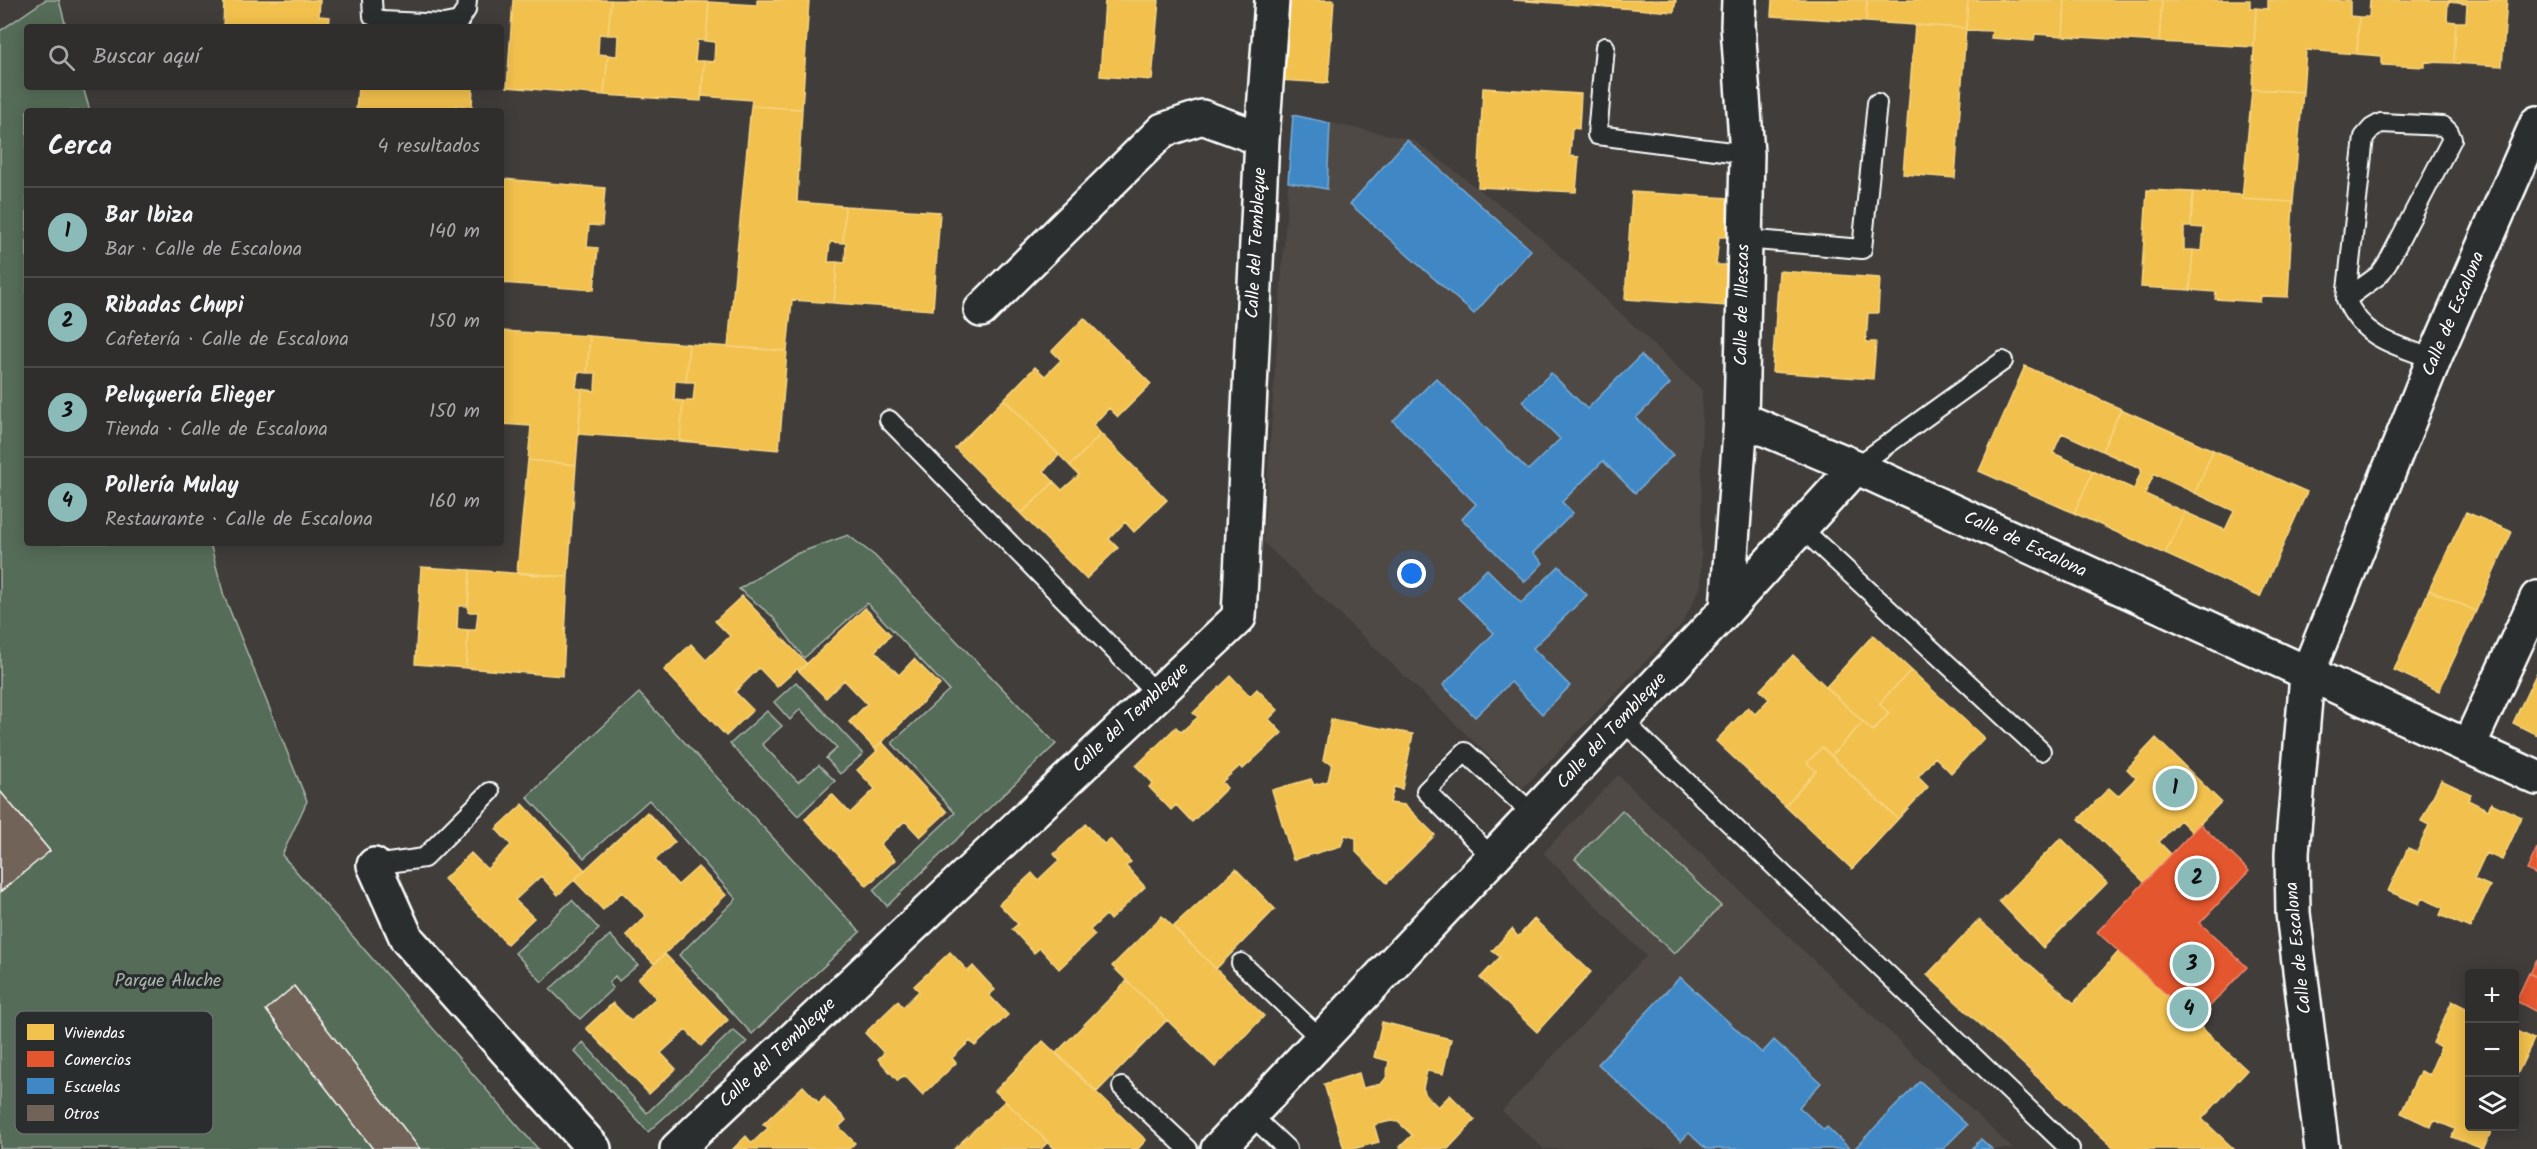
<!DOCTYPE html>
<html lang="es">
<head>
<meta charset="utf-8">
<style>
	:root { --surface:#302e2c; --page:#383634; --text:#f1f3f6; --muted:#a8a8a9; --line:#4b4a48; --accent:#8bbbb9 }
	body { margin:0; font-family:Kalam,sans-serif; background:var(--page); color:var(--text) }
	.controls { position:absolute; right:18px; bottom:18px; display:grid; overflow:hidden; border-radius:6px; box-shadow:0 3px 15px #0003 }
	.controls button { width:54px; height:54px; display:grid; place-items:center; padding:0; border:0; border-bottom:2px solid var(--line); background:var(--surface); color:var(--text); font:30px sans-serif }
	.you { position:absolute; left:1412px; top:574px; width:21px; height:21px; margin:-15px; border:4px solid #fff; border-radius:50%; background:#1a73e8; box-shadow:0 0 0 9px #1a73e833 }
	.badge { display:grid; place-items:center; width:39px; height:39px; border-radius:50%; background:var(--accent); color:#111; font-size:20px; font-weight:700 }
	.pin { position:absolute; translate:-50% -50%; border:3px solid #fff; box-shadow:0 2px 6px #0006 }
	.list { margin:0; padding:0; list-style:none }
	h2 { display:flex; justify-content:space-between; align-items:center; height:78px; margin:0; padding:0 24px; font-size:26px }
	h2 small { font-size:20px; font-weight:400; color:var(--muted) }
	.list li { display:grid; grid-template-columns:39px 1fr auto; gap:18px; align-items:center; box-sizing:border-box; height:90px; padding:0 24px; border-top:2px solid var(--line) }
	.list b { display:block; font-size:22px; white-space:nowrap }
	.list p { margin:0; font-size:20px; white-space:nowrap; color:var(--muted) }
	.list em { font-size:20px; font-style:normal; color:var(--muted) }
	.icon { flex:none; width:33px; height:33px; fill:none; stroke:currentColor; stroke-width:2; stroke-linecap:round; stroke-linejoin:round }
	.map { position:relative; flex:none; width:2537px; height:1149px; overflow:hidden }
	.search { position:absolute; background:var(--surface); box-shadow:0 3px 15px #0003; left:24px; top:24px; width:480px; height:66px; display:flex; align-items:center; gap:15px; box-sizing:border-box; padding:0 21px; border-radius:6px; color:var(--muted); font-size:22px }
	.panel { position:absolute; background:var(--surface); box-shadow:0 3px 15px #0003; left:24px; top:108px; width:480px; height:438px; border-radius:6px }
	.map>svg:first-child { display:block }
	.built { fill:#4f4844 }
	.green { fill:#546c59; stroke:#aab6ac; stroke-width:1.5 }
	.homes { fill:#f2c14e; stroke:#f6d483; stroke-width:1.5 }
	.shops { fill:#e4572e; stroke:#ec896d; stroke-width:1.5 }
	.schools { fill:#3f88c5; stroke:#79acd6; stroke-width:1.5 }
	.building { fill:#726359; stroke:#fff; stroke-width:1.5 }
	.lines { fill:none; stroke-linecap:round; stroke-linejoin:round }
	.lane-casing { stroke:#fff; stroke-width:22 }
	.street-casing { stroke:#fff; stroke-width:38 }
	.lane { stroke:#2a2d2e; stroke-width:18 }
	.street { stroke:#2a2d2e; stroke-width:33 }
	.labels { text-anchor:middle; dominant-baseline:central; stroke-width:6; stroke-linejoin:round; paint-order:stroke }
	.street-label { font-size:18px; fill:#fff; stroke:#2a2d2e }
	.park-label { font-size:18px; fill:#aab6ac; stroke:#2a2d2e }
	.key { fill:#2a2d2e; stroke:#6a6c6d; stroke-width:1.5 }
	.key-label { font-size:16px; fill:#fff }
</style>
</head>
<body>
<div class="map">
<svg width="2537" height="1149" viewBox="0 0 2537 1149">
	<rect width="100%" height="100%" fill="#403d3b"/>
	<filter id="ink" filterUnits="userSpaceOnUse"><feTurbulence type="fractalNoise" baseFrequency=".0167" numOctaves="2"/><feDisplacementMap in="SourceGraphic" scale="12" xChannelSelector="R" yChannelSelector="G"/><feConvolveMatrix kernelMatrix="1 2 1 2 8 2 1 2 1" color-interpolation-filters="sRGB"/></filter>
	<g filter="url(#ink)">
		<path class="built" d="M1293 115 1413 140 1527 225 1702 390 1701 587 1682 624 1523 788 1263 542Z
			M1618 775 2013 1149H1544L1502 1111 1646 956 1543 853Z"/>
		<path class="green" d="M45 0H59L66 27H27V87H83L90 111H27V543H210L224 596 307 801 282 855 538 1149H0V31Z
			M848 535 875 556 1056 744 887 906 873 890 955 813 892 743 949 690 867 603 804 658 772 616 739 589 793 555Z
			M796 682 863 754 840 774 826 758 837 748 800 709 790 720 774 702Z
			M639 693 860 932 752 1034 679 955 736 899 649 800 584 858 527 797Z
			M767 711 782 726 762 744 798 782 819 765 835 781 798 816 730 744Z
			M1622 810 1721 906 1674 954 1575 859Z
			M572 900 599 929 542 982 515 953Z
			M610 935 638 965 619 981 615 976 609 983 613 988 580 1019 550 989Z
			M733 1030 747 1042 648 1132 574 1051 583 1042 647 1113Z"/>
		<path class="homes" d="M224 0H320L319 16 330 17 329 27H223Z
			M513 0H611L608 35 599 34 598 54 608 55 604 95 507 87Z
			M611 0 709 2 706 41 697 40 695 61H704L701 101 604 95 608 55 617 56 618 35H608Z
			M757 0H809L802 109 751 106 752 100 702 96 704 61 714 62 715 42 706 41 709 2 757 5Z
			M1105 0H1159L1152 80 1100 76Z
			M1283 0H1334L1328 83 1279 80Z
			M1513 0H1676L1674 12Z
			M1772 0H1867L1866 22 1771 16Z
			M1867 0H1968L1966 28 1866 22Z
			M1968 0H2065L2063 36 2035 34 2034 41 1991 38 1992 31 1966 30Z
			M2065 0H2162L2159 42 2063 36Z
			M2162 0H2250V8H2256L2254 47 2159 42Z
			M2268 0H2350V16L2359 17 2357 54 2306 50 2303 92 2252 89 2256 8 2268 9Z
			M2370 0H2458V3L2448 2 2447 21 2456 22 2454 63 2425 62V67L2382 65V56L2357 54 2359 17H2369Z
			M2458 0H2507L2502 66 2454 63 2456 22H2466L2467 4 2458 3Z
			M1915 25 1966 28 1955 178 1903 174Z
			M358 87H473L472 107 456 105V111H356Z
			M1483 88 1581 94 1579 129 1572 128 1570 156 1579 157 1576 192 1478 187Z
			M2252 89 2303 92 2293 202 2242 199Z
			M751 106 802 109 797 202 845 206 843 243 830 242 828 262H837L834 303 792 300 787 351 728 347Z
			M504 179 605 188 602 226 589 225 587 247 598 248 594 290 501 283V208Z
			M2147 190 2193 192 2191 227H2184V250H2193L2190 290 2141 287Z
			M1632 192 1730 198 1728 237H1719L1716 265H1729L1727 306 1625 299Z
			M2193 192 2242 195V199L2293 202 2288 297 2261 296 2260 302 2215 299 2216 292 2190 290 2193 250 2202 251 2204 228 2191 227Z
			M845 206 940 212 933 310 834 303 837 262 845 263 846 243H843Z
			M1779 271 1880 278 1878 313H1868L1866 342H1876L1873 379 1772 372Z
			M1084 318 1151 384 1118 417 1109 408 1093 425 1101 434 1070 466 1004 399 1035 367 1045 376 1061 360 1052 351Z
			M501 331 590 336 587 373 578 372 576 388 582 389 576 465 528 460 531 426 501 424Z
			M590 336 689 344 686 382 675 381 674 400 683 401 680 441 578 434 582 389 595 391 596 373H587Z
			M689 344 787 351 779 450 680 441 683 401H693L695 382H686Z
			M2025 366 2121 409 2102 451 2062 433 2053 453 2093 471 2074 513 1979 471Z
			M1004 399 1059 455 1044 471 1054 482 1021 514 955 448Z
			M2121 409 2213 450 2195 493 2154 474 2145 494 2185 512 2165 554 2074 513 2093 471 2134 489 2142 469 2102 451Z
			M1101 434 1167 500 1134 532 1125 522 1109 539 1118 548 1086 579 1021 514 1054 482 1062 490 1079 475 1070 466Z
			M2213 450 2307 492 2260 597 2165 554 2185 512 2225 530 2234 511 2195 493Z
			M528 460 576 465 568 577 517 572Z
			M2466 512 2512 532 2476 611 2429 590Z
			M421 567 470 570 468 606H458L457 629 468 630 466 668 415 664Z
			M470 570 568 577 563 676 466 668 468 630H476L478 612H468Z
			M2429 590 2476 611 2439 691 2394 670Z
			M742 596 807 664 799 671 797 669 777 687 759 668 735 692 753 710 726 736 664 670 691 644 706 660 730 636 715 621Z
			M865 608 891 635 875 651 899 675 914 659 940 685 875 749 849 722 867 704 844 680 826 698 799 671Z
			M1873 635 1911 670 1879 704 1889 713 1873 731 1826 687Z
			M1793 655 1863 722 1831 756 1822 747 1807 763 1816 771 1785 806 1716 741 1748 707 1755 714 1769 699 1760 690Z
			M1911 670 1984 738 1951 773 1935 757 1918 777 1928 787 1898 819 1831 756 1863 722 1873 731 1889 713 1879 704Z
			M2537 672V735L2513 723Z
			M1231 676 1250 696 1257 689 1278 710 1269 719 1282 733 1243 769 1240 766 1222 782 1227 788 1192 822 1176 805 1171 810 1149 787 1153 783 1136 766 1176 727 1181 732 1198 717 1193 713Z
			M1331 719 1413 734 1402 789 1394 787 1390 803 1405 805 1435 835 1387 883 1356 852V838L1345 835 1341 846 1293 860 1272 790 1311 779 1314 785 1328 781 1332 763 1323 761Z
			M2156 738 2221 802 2192 832 2180 820 2159 842 2171 854 2144 882 2079 819 2109 788 2118 796 2136 778 2127 769Z
			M882 742 947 812 920 837 905 821 880 844 895 860 867 886 805 819 832 794 850 813 875 789 857 770 877 751 875 749Z
			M1822 747 1898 819 1852 869 1785 806 1816 771 1807 763Z
			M2441 780 2471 794 2468 800 2488 810 2491 803 2522 817 2502 860 2486 853 2474 879 2490 886 2470 928 2440 915 2443 908 2422 898 2419 904 2388 891 2408 848 2417 852 2429 825 2421 821Z
			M523 804 585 870 558 895 541 876 515 900 534 918 507 944 444 879 471 853 487 869 511 845 496 829Z
			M647 812 675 842 655 860 678 885 698 867 726 895 654 964 626 935 646 916 622 892 603 910 574 880Z
			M1086 824 1104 844 1110 839 1131 862 1126 866 1145 887 1110 920 1106 915 1090 930 1095 935 1059 969 1040 948 1034 953 1012 929 1018 924 999 904 1032 873 1038 880 1059 860 1054 854Z
			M2061 838 2107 883 2043 948 1999 901Z
			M1236 869 1275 909 1216 969 1173 927Z
			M1162 916 1264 1016 1215 1067 1112 966Z
			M1534 919 1591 972 1537 1032 1480 978 1500 957 1492 951 1512 929 1518 937Z
			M1979 920 2074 1003 2119 951 2247 1070 2202 1119 2234 1149H2115L1927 975Z
			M950 952 968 971 973 966 995 990 989 995 1008 1015 975 1046 970 1041 952 1058 956 1063 923 1095 904 1075 898 1081 878 1059 884 1053 865 1033 898 1001 903 1007 919 991 914 986Z
			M665 954 728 1020 701 1046 686 1030 661 1053 676 1069 649 1094 586 1028 613 1003 631 1021 656 998 638 979Z
			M1127 981 1167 1020 1097 1092 1056 1053Z
			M2452 1001 2470 1010V1126H2494L2483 1149 2452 1137 2455 1129 2434 1120 2431 1127 2401 1113 2420 1071 2429 1075 2441 1047 2433 1043Z
			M1382 1022 1451 1039 1443 1074 1427 1071 1423 1088 1426 1095 1438 1107 1450 1095 1475 1120 1448 1149H1403L1400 1147 1412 1135 1398 1122 1391 1121 1374 1125 1379 1142 1353 1149H1344L1324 1084 1359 1073 1363 1088 1381 1084 1386 1078 1389 1061 1374 1057Z
			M2514 1030 2534 1039 2514 1081Z
			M1043 1041 1146 1140 1138 1149H1055L995 1091Z
			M803 1086 819 1103 824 1097 846 1120 839 1127 855 1143 849 1149H733L746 1136 752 1143 768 1128 763 1124Z
			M1005 1101 1048 1142 1041 1149H954Z"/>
		<path class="shops" d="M2200 824 2249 871 2200 923 2247 967 2196 1021 2097 932Z
			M2537 848V875L2527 870Z
			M2537 959V977L2530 974Z
			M2529 973 2537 977V1012L2516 1001Z"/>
		<path class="schools" d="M1293 115 1330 123 1327 189 1288 182Z
			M1407 140 1531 250 1474 314 1350 204Z
			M1641 355 1670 384 1636 418 1673 455 1635 493 1603 461 1562 502 1573 513 1533 553 1543 563 1525 582 1462 519 1476 504 1393 421 1436 378 1528 470 1560 439 1522 401 1551 373 1587 409Z
			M1559 566 1587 595 1533 648 1570 686 1542 714 1511 682 1475 717 1443 685 1494 633 1458 598 1487 569 1521 603Z
			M1680 977 1762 1053 1774 1040 1821 1083 1799 1107 1824 1130 1827 1127 1850 1149H1706L1689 1133 1681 1141 1598 1064Z
			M1920 1081 1967 1125 1943 1149H1854Z
			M1981 1139 1992 1149H1972Z"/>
		<path class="building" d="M0 791 50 851 0 892Z
			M294 986 420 1149H373L266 1010Z"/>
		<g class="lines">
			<g class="lane-casing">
				<path id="lane" d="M372 0 373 16 382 21 444 24 459 21 466 10 467 0
					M1605 47 1597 135 1747 154
					M1744 239 1862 249 1877 103
					M2346 299 2379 275 2387 264 2452 139 2449 132 2443 126 2381 123 2372 128 2364 137 2346 299C2362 339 2398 346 2434 359
					M889 420 1157 694
					M1856 467 2003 361
					M1801 528 2041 751
					M1622 720 2070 1149
					M1492 857 1426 791 1465 752 1533 814
					M374 865 424 858 490 792
					M1241 963 1321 1039
					M1122 1087 1188 1149
					M1250 1114 1287 1149"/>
			</g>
			<g class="street-casing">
				<path id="street" d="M981 310 1163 130 1202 117 1262 139
					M1741 419 1856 467 2537 778
					M1727 609 1741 419 1747 154 1738 26 1739 0
					M2468 747 2537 598
					M374 865 407 939 594 1149
					M677 1149 1239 617 1262 139 1272 0
					M1218 1149 1727 609 1856 467
					M2322 1149 2293 913 2292 853 2307 675 2434 359 2537 123"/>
			</g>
			<use href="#lane" class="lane"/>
			<use href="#street" class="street"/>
		</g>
	</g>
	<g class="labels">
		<g class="street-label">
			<text transform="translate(1257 243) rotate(-87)">Calle del Tembleque</text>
			<text transform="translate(1743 305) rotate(-89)">Calle de Illescas</text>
			<text transform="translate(2454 314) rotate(-67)">Calle de Escalona</text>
			<text transform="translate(2025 545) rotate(25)">Calle de Escalona</text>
			<text transform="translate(1131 718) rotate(-43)">Calle del Tembleque</text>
			<text transform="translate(1612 731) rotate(-47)">Calle del Tembleque</text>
			<text transform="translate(2299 948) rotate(-96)">Calle de Escalona</text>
			<text transform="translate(778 1053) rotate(-43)">Calle del Tembleque</text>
		</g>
		<g class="park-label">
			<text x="168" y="981">Parque Aluche</text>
		</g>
	</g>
	<rect x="15" y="1011" width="198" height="123" rx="9" class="key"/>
	<rect x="27" y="1024" width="27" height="16" fill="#f2c14e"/>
	<rect x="27" y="1051" width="27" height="16" fill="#e4572e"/>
	<rect x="27" y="1078" width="27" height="16" fill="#3f88c5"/>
	<rect x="27" y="1105" width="27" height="16" fill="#726359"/>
	<g class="key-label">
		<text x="64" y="1038">Viviendas</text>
		<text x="64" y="1065">Comercios</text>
		<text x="64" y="1092">Escuelas</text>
		<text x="64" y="1119">Otros</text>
	</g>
</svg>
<div class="controls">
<button>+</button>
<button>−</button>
<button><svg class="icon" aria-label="layers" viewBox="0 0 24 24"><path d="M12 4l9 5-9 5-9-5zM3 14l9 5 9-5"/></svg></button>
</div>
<div class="you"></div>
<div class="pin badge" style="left:2175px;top:788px">1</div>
<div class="pin badge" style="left:2197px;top:878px">2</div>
<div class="pin badge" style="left:2192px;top:964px">3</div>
<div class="pin badge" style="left:2189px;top:1009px">4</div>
<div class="search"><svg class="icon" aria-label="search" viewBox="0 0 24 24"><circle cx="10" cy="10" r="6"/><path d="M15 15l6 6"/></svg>Buscar aquí</div>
<section class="panel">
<h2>Cerca<small>4 resultados</small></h2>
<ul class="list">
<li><span class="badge">1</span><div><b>Bar Ibiza</b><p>Bar · Calle de Escalona</p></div><em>140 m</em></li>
<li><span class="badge">2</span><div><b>Ribadas Chupi</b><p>Cafetería · Calle de Escalona</p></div><em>150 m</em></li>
<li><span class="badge">3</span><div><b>Peluquería Elieger</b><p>Tienda · Calle de Escalona</p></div><em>150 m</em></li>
<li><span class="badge">4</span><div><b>Pollería Mulay</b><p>Restaurante · Calle de Escalona</p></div><em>160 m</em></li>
</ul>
</section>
</div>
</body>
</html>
